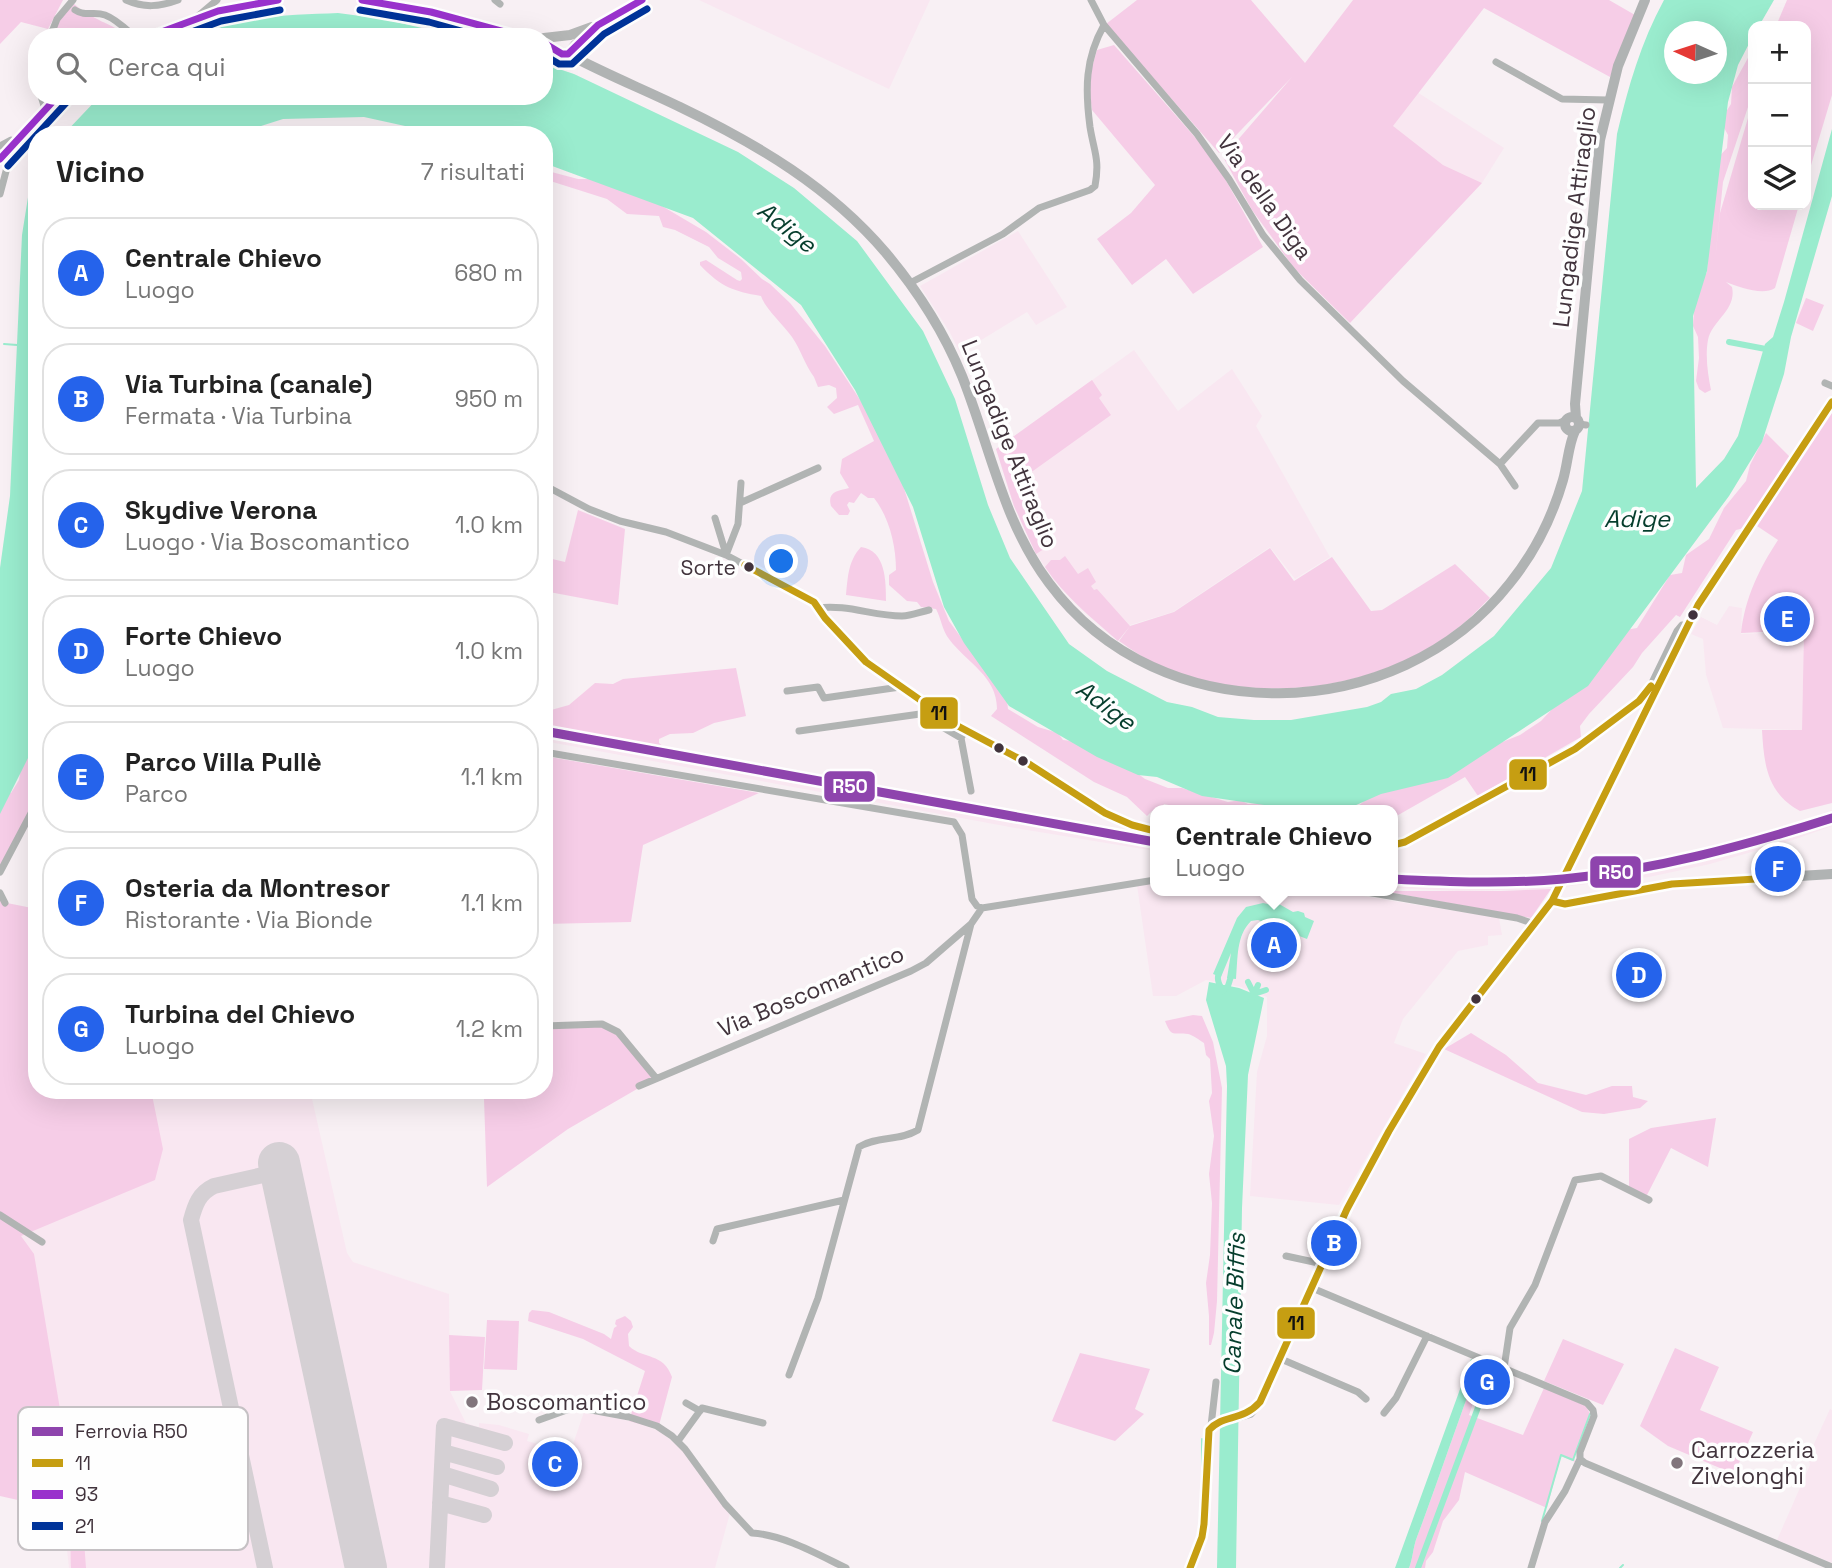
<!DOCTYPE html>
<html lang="it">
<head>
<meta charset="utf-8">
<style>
	:root { --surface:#fff; --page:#f2f2f2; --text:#222; --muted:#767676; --line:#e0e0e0; --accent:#2563eb }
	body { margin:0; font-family:"Space Grotesk",sans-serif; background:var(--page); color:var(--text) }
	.controls { position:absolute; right:21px; top:21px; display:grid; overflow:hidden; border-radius:14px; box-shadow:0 7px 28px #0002 }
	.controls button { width:63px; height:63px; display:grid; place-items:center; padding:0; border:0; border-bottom:2px solid var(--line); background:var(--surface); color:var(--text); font:35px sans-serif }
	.compass { position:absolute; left:1664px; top:21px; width:63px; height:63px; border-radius:50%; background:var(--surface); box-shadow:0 7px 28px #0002; rotate:273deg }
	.you { position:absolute; left:782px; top:562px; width:24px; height:24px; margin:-18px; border:5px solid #fff; border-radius:50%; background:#1a73e8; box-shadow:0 0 0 10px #1a73e833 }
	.badge { display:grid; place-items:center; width:46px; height:46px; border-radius:50%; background:var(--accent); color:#fff; font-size:23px; font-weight:700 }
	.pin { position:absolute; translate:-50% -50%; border:4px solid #fff; box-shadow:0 2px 7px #0006 }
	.popup { position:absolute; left:1150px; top:805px; width:248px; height:91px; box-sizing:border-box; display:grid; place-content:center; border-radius:14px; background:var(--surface); filter:drop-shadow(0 2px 5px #0005); font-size:23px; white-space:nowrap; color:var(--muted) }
	.popup b { font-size:26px; color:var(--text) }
	.popup::after { content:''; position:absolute; left:50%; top:100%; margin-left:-14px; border:14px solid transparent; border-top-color:var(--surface) }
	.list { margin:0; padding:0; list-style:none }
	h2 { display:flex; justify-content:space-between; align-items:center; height:91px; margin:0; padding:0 28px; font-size:30px }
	h2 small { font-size:23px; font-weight:400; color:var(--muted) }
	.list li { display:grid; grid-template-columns:46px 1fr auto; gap:21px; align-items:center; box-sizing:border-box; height:112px; margin:0 14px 14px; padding:0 14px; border:2px solid var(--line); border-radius:28px }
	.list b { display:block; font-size:26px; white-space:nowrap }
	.list p { margin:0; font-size:23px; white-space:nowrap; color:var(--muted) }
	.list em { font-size:23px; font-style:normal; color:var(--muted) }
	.icon { flex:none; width:38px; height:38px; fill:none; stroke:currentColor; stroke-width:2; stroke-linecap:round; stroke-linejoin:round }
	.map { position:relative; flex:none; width:1832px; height:1568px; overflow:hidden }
	.search { position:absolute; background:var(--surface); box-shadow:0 7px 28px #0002; left:28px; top:28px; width:525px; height:77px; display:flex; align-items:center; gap:18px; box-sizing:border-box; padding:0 24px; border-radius:28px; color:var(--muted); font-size:26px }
	.panel { position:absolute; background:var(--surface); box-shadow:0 7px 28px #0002; left:28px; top:126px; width:525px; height:973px; border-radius:28px }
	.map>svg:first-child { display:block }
	.built { fill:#f9e7f1 }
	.green { fill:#f6cde7 }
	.water { fill:#9aecce; fill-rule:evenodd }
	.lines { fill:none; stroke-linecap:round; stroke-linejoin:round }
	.stream { stroke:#9aecce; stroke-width:2 }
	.canal { stroke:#9aecce; stroke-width:6 }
	.taxiway { stroke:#d5d0d4; stroke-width:16 }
	.runway { stroke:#d5d0d4; stroke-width:42 }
	.street { stroke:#b1b4b3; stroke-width:7 }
	.secondary { stroke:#b0b3b3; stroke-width:10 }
	.primary { stroke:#b4b6b5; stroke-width:10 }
	.bus-1-casing { stroke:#fefefe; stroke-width:12 }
	.bus-2-casing { stroke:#fefefe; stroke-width:12 }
	.bus-3-casing { stroke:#fefefe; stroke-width:12 }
	.bus-1 { stroke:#c69e12; stroke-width:7 }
	.bus-2 { stroke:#9932cc; stroke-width:7 }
	.bus-3 { stroke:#039; stroke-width:7 }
	.rail-1-casing { stroke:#fefefe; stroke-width:14 }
	.rail-1 { stroke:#8e44ad; stroke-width:9 }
	.bus-dot { fill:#41333c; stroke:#fefefe; stroke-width:2.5 }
	.poi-dot { fill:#81757c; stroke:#fefefe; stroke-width:2.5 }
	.labels { text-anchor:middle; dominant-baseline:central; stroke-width:7; stroke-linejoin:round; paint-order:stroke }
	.bus-label { font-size:21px; fill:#41333c; stroke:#fefefe; text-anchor:end }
	.street-label { font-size:23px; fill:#41333c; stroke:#fefefe }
	.poi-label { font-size:23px; fill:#41333c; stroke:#fefefe; text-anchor:start }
	.water-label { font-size:24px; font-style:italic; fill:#053d2c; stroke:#fefefe }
	.key { fill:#fefefe; stroke:#c5c1c4; stroke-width:2 }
	.key-label { font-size:19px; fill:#41333c }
	.line-badge { stroke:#fefefe; stroke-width:2.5 }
	.badge-label { font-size:19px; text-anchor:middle; font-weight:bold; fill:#fff }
	.pale-badge-label { font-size:19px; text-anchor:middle; font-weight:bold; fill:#111 }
</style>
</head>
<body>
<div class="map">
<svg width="1832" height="1568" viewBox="0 0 1832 1568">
	<rect width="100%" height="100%" fill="#f8f0f4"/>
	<path class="built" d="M699 0H930L889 89Z
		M1417 92 1504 148 1482 183 1443 165 1392 127Z
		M1018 231 1067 307 1036 325 1027 312 960 353 949 331 920 286Z
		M1134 350 1178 411 1232 369 1262 416 1256 426 1330 557 1295 579 1270 547 1173 612 1130 625 1118 641 1081 609 1053 579 1034 550 1014 506 996 449Z
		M1729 606 1742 608 1741 634 1804 631 1802 730 1723 728 1706 675 1703 639 1691 634 1701 617 1717 625Z
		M544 726 1024 814 1155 836V851L1021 829 544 741Z
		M1832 810V826L1793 840 1710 864 1649 877 1544 889 1458 891 1393 888V874L1458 877 1543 875 1646 862 1748 839Z
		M1155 883V891H1331L1499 918 1502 935 1488 936V945L1458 951 1403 1019 1394 1043 1426 1054 1339 1205 1250 1196 1257 1072 1267 1036V997L1241 987 1206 980 1176 996H1153L1137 885Z
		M0 950 37 1090H310L347 1253 353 1262 449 1294 450 1391 466 1423 479 1427V1423L499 1425 529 1434 527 1441 570 1453 584 1412 635 1422 659 1431 680 1447 730 1513 715 1568H69L63 1513 0 1402Z
		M1830 1409 1832 1410V1563L1777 1540 1810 1465 1808 1457Z"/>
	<path class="green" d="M0 0H63L48 29 21 22 0 44Z
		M1137 0H1251L1305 63 1353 0H1609L1635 15 1610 77 1484 8 1393 126 1443 165 1482 183 1350 323 1294 268 1252 210 1223 157 1292 77 1219 153 1106 24Z
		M1787 0H1832V95L1806 182V26H1776Z
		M73 3C92 20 110 23 131 37H53L56 25Z
		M1753 33V92L1723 182 1715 261 1720 213 1753 101V205H1799L1775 288C1763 296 1739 287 1726 282L1732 287C1737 310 1712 320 1708 340 1705 356 1708 375 1711 390L1705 393 1699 389 1696 381 1699 358 1698 337 1693 326 1695 295 1707 272 1714 162 1727 148 1728 135 1723 126 1724 115 1731 104 1732 87 1749 56Z
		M1114 45 1214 159 1263 247 1193 294 1166 259 1132 285 1097 239 1131 213 1155 185 1092 110 1088 81 1097 50Z
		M544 170 578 179H590L645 196 706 232 741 259 762 279 770 284 790 303 825 346 864 406 903 485 933 582 949 621 1007 700 1008 709 1038 727 1058 733 1063 740 1071 741 1129 767 1145 779 1168 788H1182L1228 802 1240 800 1248 804 1264 803 1273 807 1290 802 1292 810H1184L1178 807 1164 804 1160 810 1152 811 1147 816 1127 797 1094 782 991 716 997 709C997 676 967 663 949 639 942 630 941 618 936 609L921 607 917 602 907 601 889 585V575L896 570C896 545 889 517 874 498H868L861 493 854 503 849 502 847 505 850 511 848 515H839L831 506C827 492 837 491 849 488L840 473 842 459 874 441 858 405 834 414 827 407 837 398 836 388 829 385 818 387 814 377C805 365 801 350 792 337 783 324 766 310 761 296 733 291 721 287 700 265V262L706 260 737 280 740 281 742 279 741 272 718 258 709 247 675 230 663 227 659 216 627 214 607 199 544 179Z
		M1806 298 1824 305 1813 331 1796 323Z
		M1092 380 1102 395 1099 398 1111 415 1026 476 1051 537 1046 540 1044 549 1036 554 1014 506 996 449Z
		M1832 407V803L1800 811C1767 793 1764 765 1762 730H1802L1804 630 1741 633C1745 598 1759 569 1778 540L1757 526Z
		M1766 433 1791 458 1744 528 1736 530 1680 617 1676 615 1642 653 1633 667 1589 714 1580 726 1581 737 1478 796 1465 777 1393 818V810H1354L1373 793 1520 735 1541 721 1625 630 1637 628 1670 575 1682 573 1686 555 1709 539 1724 508 1746 481 1750 465Z
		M578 510 625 529 618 605 544 591V557L565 562Z
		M861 547C886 550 886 582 886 601L846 595C848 577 848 561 861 547Z
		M1270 548 1294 581 1332 557 1371 611 1382 610 1455 564 1490 598C1479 608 1470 619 1459 627 1377 693 1251 707 1156 664 1143 658 1131 649 1119 641L1130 626 1118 641C1092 618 1064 596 1045 567L1051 560H1060L1065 556 1078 574 1088 568 1096 582 1091 586 1094 590 1097 589 1130 626 1174 612Z
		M736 668 746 716 714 723 693 733 670 734 659 739V743L665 748 544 726V712L569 705 595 683 613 684 623 679Z
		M37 735V798L0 868V804L5 793H11L19 780 22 759Z
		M544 756 759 793 643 845 631 922 544 924Z
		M1551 889 1531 918 1382 891H1501Z
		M0 897 7 903 37 909V1090H151L163 1149 155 1180 21 1236 34 1254 65 1439 81 1499 86 1568H71C70 1552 73 1525 60 1514 54 1508 46 1511 40 1505L0 1496Z
		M1193 1015 1202 1016 1213 1042 1222 1088 1217 1301 1214 1333 1211 1345H1209V1316L1206 1283 1210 1255 1212 1203 1209 1174 1214 1136 1209 1101 1212 1093 1210 1059 1206 1055 1204 1043C1199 1040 1193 1035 1188 1034 1172 1032 1172 1038 1165 1021Z
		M602 1026 618 1036 656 1078 568 1129 487 1187 484 1099 489 1090H544V1028Z
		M1471 1033 1506 1055 1538 1083 1586 1095 1612 1086H1632L1633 1097 1648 1101 1640 1108 1604 1114 1582 1112 1444 1049Z
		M1716 1118 1708 1167 1671 1148 1646 1197 1629 1189V1139L1651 1128Z
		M532 1310 549 1312 604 1334 611 1339 614 1328 617 1326 615 1324 616 1320 625 1316 631 1321 633 1327 628 1334 629 1346C644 1360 663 1352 672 1377L658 1429 629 1421 645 1371 583 1339 528 1321 529 1313Z
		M487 1320 519 1321 517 1370 484 1369Z
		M449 1335 485 1337 482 1390 450 1391Z
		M1563 1339 1624 1364 1603 1405 1544 1381Z
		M1675 1348 1719 1367 1700 1410 1753 1432 1734 1474 1668 1446 1640 1426Z
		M1080 1353 1150 1369 1135 1409 1144 1414 1115 1441 1052 1421Z
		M1480 1363 1486 1365 1469 1415 1523 1435 1544 1388 1586 1406 1590 1414 1574 1458 1575 1462 1561 1456 1547 1508 1465 1472 1459 1500 1443 1521 1433 1552 1426 1561 1425 1568H1409C1413 1558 1413 1547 1417 1537 1439 1479 1458 1420 1480 1363Z"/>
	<path class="water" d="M1664 0H1774L1759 26H1753V36L1738 65 1728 102 1707 271 1693 316 1696 488 1724 459 1738 436 1765 344 1773 337 1784 302 1832 129V196L1791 337 1784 374 1762 442 1729 496 1588 686 1448 778 1381 794 1345 810 1329 808 1304 810 1297 805H1264L1202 796 1157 777 1138 775 1097 757 1009 706 964 643 944 607 913 507 855 390 801 305 693 218 544 163V135H446L364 117 283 119 233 135H63L100 96H544V64L574 74 738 152 794 188 857 241 923 331 955 399 988 505 1010 558 1069 644 1107 671 1167 702 1192 707 1218 717 1254 720H1291L1367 707 1381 702 1391 694 1416 689 1442 675 1494 636 1551 568 1582 491 1617 134C1628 87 1641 42 1664 0ZM1674 32H1716V74H1674Z
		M338 13 383 19 461 37H195C238 15 291 15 338 13Z
		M37 178V740L0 814V568L10 496 22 235 29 191Z
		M1263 903 1276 906 1279 904 1293 912 1298 911 1304 913 1305 917 1314 921 1307 939 1258 920 1251 921C1236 936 1238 958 1236 979L1227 978 1231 953 1221 977 1213 974 1237 918 1246 907Z
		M1209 982 1239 988 1264 998 1248 1075 1242 1208 1236 1568H1217L1227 1086 1226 1066 1206 1000Z
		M1471 1359 1480 1363C1458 1420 1439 1479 1417 1537 1413 1547 1413 1558 1409 1568H1395Z"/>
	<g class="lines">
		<path class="stream" d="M4 344 17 345
			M1202 1479V1439
			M1542 1521 1561 1455 1573 1460 1590 1414
			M1620 1568 1623 1565"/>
		<path class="canal" d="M1729 342 1771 350
			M1220 969C1216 978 1218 983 1223 991
			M1248 982 1254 994
			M1223 990 1228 986 1233 970
			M1254 994 1266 990
			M1251 1001 1258 985
			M1471 1375 1488 1381
			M1418 1568 1483 1394"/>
		<path class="taxiway" d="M443 1452 497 1467
			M442 1474 491 1489
			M440 1503 484 1515
			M265 1568 191 1220C195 1205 199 1193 214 1186L281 1171
			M437 1568 444 1426 505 1443"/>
		<path class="runway" d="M279 1163 366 1568"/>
		<path class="street" d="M126 0C144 8 159 7 178 0
			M495 0 500 4
			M1091 0 1104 25 1197 134 1229 179 1263 235 1300 280 1403 381 1500 464 1538 423H1559L1566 420
			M75 10C85 17 94 11 105 15 116 19 126 29 135 37
			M197 17 217 0
			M50 37 57 19 73 0
			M1496 62 1562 99 1608 100
			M41 96 45 109
			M0 146 11 140 14 141 0 194
			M910 283 1003 234 1039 208 1090 190 1095 186C1100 159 1094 152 1090 127 1085 89 1085 59 1104 25
			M1825 383 1832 386
			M1579 424 1586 425
			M1500 464 1515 486
			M544 485 589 509 620 521 666 532 726 555 814 602 825 618 866 662 956 725 1029 764 1105 813 1132 825 1155 831
			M740 503 818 468
			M715 518 726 554
			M726 555 738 524 741 483
			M818 608C846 604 874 616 902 616 911 616 920 612 929 610
			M787 691 818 687 824 698 900 687
			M799 731 920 714 961 738 965 731
			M961 738 971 791
			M544 752 954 822 962 835 972 899 977 906 982 908
			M1393 845 1405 842 1555 762 1639 701 1648 691 1677 631 1682 625H1688
			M0 872 37 802
			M1361 891 1517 918 1535 924
			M0 893 5 903
			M544 1026 602 1024 618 1032 656 1078
			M639 1086 911 971 926 963 971 924
			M0 1215 42 1242
			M713 1241 717 1229 844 1200
			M1286 1256 1323 1264
			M1312 1288 1587 1403 1593 1410 1594 1416 1580 1452V1459L1585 1463 1832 1567
			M1281 1359 1358 1392 1366 1399
			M1504 1368 1510 1328 1535 1285 1575 1180 1601 1176 1649 1200
			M789 1375 818 1298 859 1147C876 1136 900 1141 918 1130L971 924 982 908 1155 880
			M686 1403 700 1411
			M545 1404 571 1407
			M1384 1413 1396 1398 1427 1336
			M539 1420 575 1407 629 1417 657 1426 672 1436 685 1449 725 1504 752 1533C784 1535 817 1554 846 1568
			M1211 1426 1216 1382
			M678 1441 702 1408 763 1423
			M1531 1568 1545 1522 1565 1491 1580 1459"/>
		<path class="secondary" d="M568 54C605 74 643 89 680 107 757 144 830 187 886 253 917 290 944 332 962 376 990 446 1003 522 1049 583 1160 733 1397 727 1510 583 1535 552 1552 518 1563 480 1568 463 1568 446 1575 431
			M1565 424a7 7 0 1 1 14 0a7 7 0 1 1-14 0Z
			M1576 418 1575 404 1600 140 1618 66 1645 0
			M1552 901 1565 904 1672 884 1832 874
			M1190 1568 1202 1537 1204 1524 1209 1430 1215 1423 1250 1413 1260 1402 1347 1209 1389 1131 1439 1047 1552 901 1698 605 1832 402"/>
		<path class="primary" d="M362 0 431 12 520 37
			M147 37 218 11 278 0
			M544 38 570 35 592 27
			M544 43 562 54H568L575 45 598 25 642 0
			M0 159 58 96"/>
		<g class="bus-1-casing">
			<path id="bus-1" d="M745 565 814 602 825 618 866 662 956 725 1029 764 1105 813 1132 825 1155 831
				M1393 845 1405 842 1575 749 1639 701 1651 686
				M1552 901 1565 904 1672 884 1773 878
				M1190 1568 1202 1537 1204 1524 1209 1430C1223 1414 1242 1422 1260 1402L1347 1209 1389 1131 1439 1047 1552 901 1698 605 1832 402"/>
		</g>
		<g class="bus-2-casing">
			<path id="bus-2" d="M362 0 431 12 523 37
				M148 37 218 11 278 0
				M544 43 562 54H568L598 25 642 0
				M0 159 58 96"/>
		</g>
		<g class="bus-3-casing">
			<path id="bus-3" d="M360 10 429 22 483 37
				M178 37 221 21 280 10
				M544 55 559 64H572L604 34 647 9
				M8 166 66 103"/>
		</g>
		<use href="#bus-1" class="bus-1"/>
		<use href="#bus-2" class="bus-2"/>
		<use href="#bus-3" class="bus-3"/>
		<g class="rail-1-casing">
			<path id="rail-1" d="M544 731 1155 842
				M1393 879C1450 882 1506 884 1563 879 1655 870 1744 846 1832 818"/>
		</g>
		<use href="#rail-1" class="rail-1"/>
	</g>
	<g class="bus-dot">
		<circle cx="749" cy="567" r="6"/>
		<circle cx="1693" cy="615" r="6"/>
		<circle cx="999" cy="748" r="6"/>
		<circle cx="1023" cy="761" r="6"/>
		<circle cx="1476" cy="999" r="6"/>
	</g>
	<g class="poi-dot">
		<circle cx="472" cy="1402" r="7"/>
		<circle cx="1677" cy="1463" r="7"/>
	</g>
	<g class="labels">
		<g class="bus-label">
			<text x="736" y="567">Sorte</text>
		</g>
		<g class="street-label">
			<text transform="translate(1265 197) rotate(55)">Via della Diga</text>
			<text transform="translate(1574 217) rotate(-83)">Lungadige Attiraglio</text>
			<text transform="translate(1010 444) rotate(68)">Lungadige Attiraglio</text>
			<text transform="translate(811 991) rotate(-23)">Via Boscomantico</text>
		</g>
		<g class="poi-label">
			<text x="486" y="1402">Boscomantico</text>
			<text x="1691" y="1450">Carrozzeria<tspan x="1691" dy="26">Zivelonghi</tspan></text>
		</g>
		<g class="water-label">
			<text transform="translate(787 227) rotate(38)">Adige</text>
			<text x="1637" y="518">Adige</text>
			<text transform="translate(1106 705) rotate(36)">Adige</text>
			<text transform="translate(1234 1304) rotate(-88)">Canale Biffis</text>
		</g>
	</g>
	<rect x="18" y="1407" width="230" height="143" rx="10" class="key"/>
	<rect x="32" y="1427" width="31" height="9" fill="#8e44ad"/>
	<rect x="32" y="1459" width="31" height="8" fill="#c69e12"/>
	<rect x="32" y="1490" width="31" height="9" fill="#9932cc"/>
	<rect x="32" y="1522" width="31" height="8" fill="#039"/>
	<g class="key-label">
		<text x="75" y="1438">Ferrovia R50</text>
		<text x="75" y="1470">11</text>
		<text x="75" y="1501">93</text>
		<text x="75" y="1533">21</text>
	</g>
	<g class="line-badge">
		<rect x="919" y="696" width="40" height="34" rx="7" fill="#c69e12"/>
		<rect x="1508" y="758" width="40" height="33" rx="7" fill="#c69e12"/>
		<rect x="823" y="770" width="53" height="33" rx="7" fill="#8e44ad"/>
		<rect x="1589" y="855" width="53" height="34" rx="7" fill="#8e44ad"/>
		<rect x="1276" y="1306" width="40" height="34" rx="7" fill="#c69e12"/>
	</g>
	<g class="badge-label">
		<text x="850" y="793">R50</text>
		<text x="1616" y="879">R50</text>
	</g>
	<g class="pale-badge-label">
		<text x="939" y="720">11</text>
		<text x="1528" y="781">11</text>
		<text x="1296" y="1330">11</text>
	</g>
</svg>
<div class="controls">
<button>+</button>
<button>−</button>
<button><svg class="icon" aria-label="layers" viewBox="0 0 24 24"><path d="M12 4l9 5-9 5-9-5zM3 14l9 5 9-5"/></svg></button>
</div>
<svg class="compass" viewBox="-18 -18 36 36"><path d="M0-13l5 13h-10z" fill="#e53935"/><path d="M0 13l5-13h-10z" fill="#767676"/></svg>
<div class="you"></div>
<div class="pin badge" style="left:1274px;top:945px">A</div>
<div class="popup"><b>Centrale Chievo</b>Luogo</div>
<div class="pin badge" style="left:1334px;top:1243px">B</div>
<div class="pin badge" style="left:555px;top:1464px">C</div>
<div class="pin badge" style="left:1639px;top:975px">D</div>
<div class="pin badge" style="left:1787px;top:619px">E</div>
<div class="pin badge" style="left:1778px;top:869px">F</div>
<div class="pin badge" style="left:1487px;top:1382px">G</div>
<div class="search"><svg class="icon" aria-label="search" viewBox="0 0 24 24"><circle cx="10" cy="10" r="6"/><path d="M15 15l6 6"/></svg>Cerca qui</div>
<section class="panel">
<h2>Vicino<small>7 risultati</small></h2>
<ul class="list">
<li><span class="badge">A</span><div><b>Centrale Chievo</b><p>Luogo</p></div><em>680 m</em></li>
<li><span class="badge">B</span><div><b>Via Turbina (canale)</b><p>Fermata · Via Turbina</p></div><em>950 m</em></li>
<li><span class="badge">C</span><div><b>Skydive Verona</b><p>Luogo · Via Boscomantico</p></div><em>1.0 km</em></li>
<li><span class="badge">D</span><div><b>Forte Chievo</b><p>Luogo</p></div><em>1.0 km</em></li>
<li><span class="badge">E</span><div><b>Parco Villa Pullè</b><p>Parco</p></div><em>1.1 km</em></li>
<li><span class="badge">F</span><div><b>Osteria da Montresor</b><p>Ristorante · Via Bionde</p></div><em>1.1 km</em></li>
<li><span class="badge">G</span><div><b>Turbina del Chievo</b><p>Luogo</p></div><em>1.2 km</em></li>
</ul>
</section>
</div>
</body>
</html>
